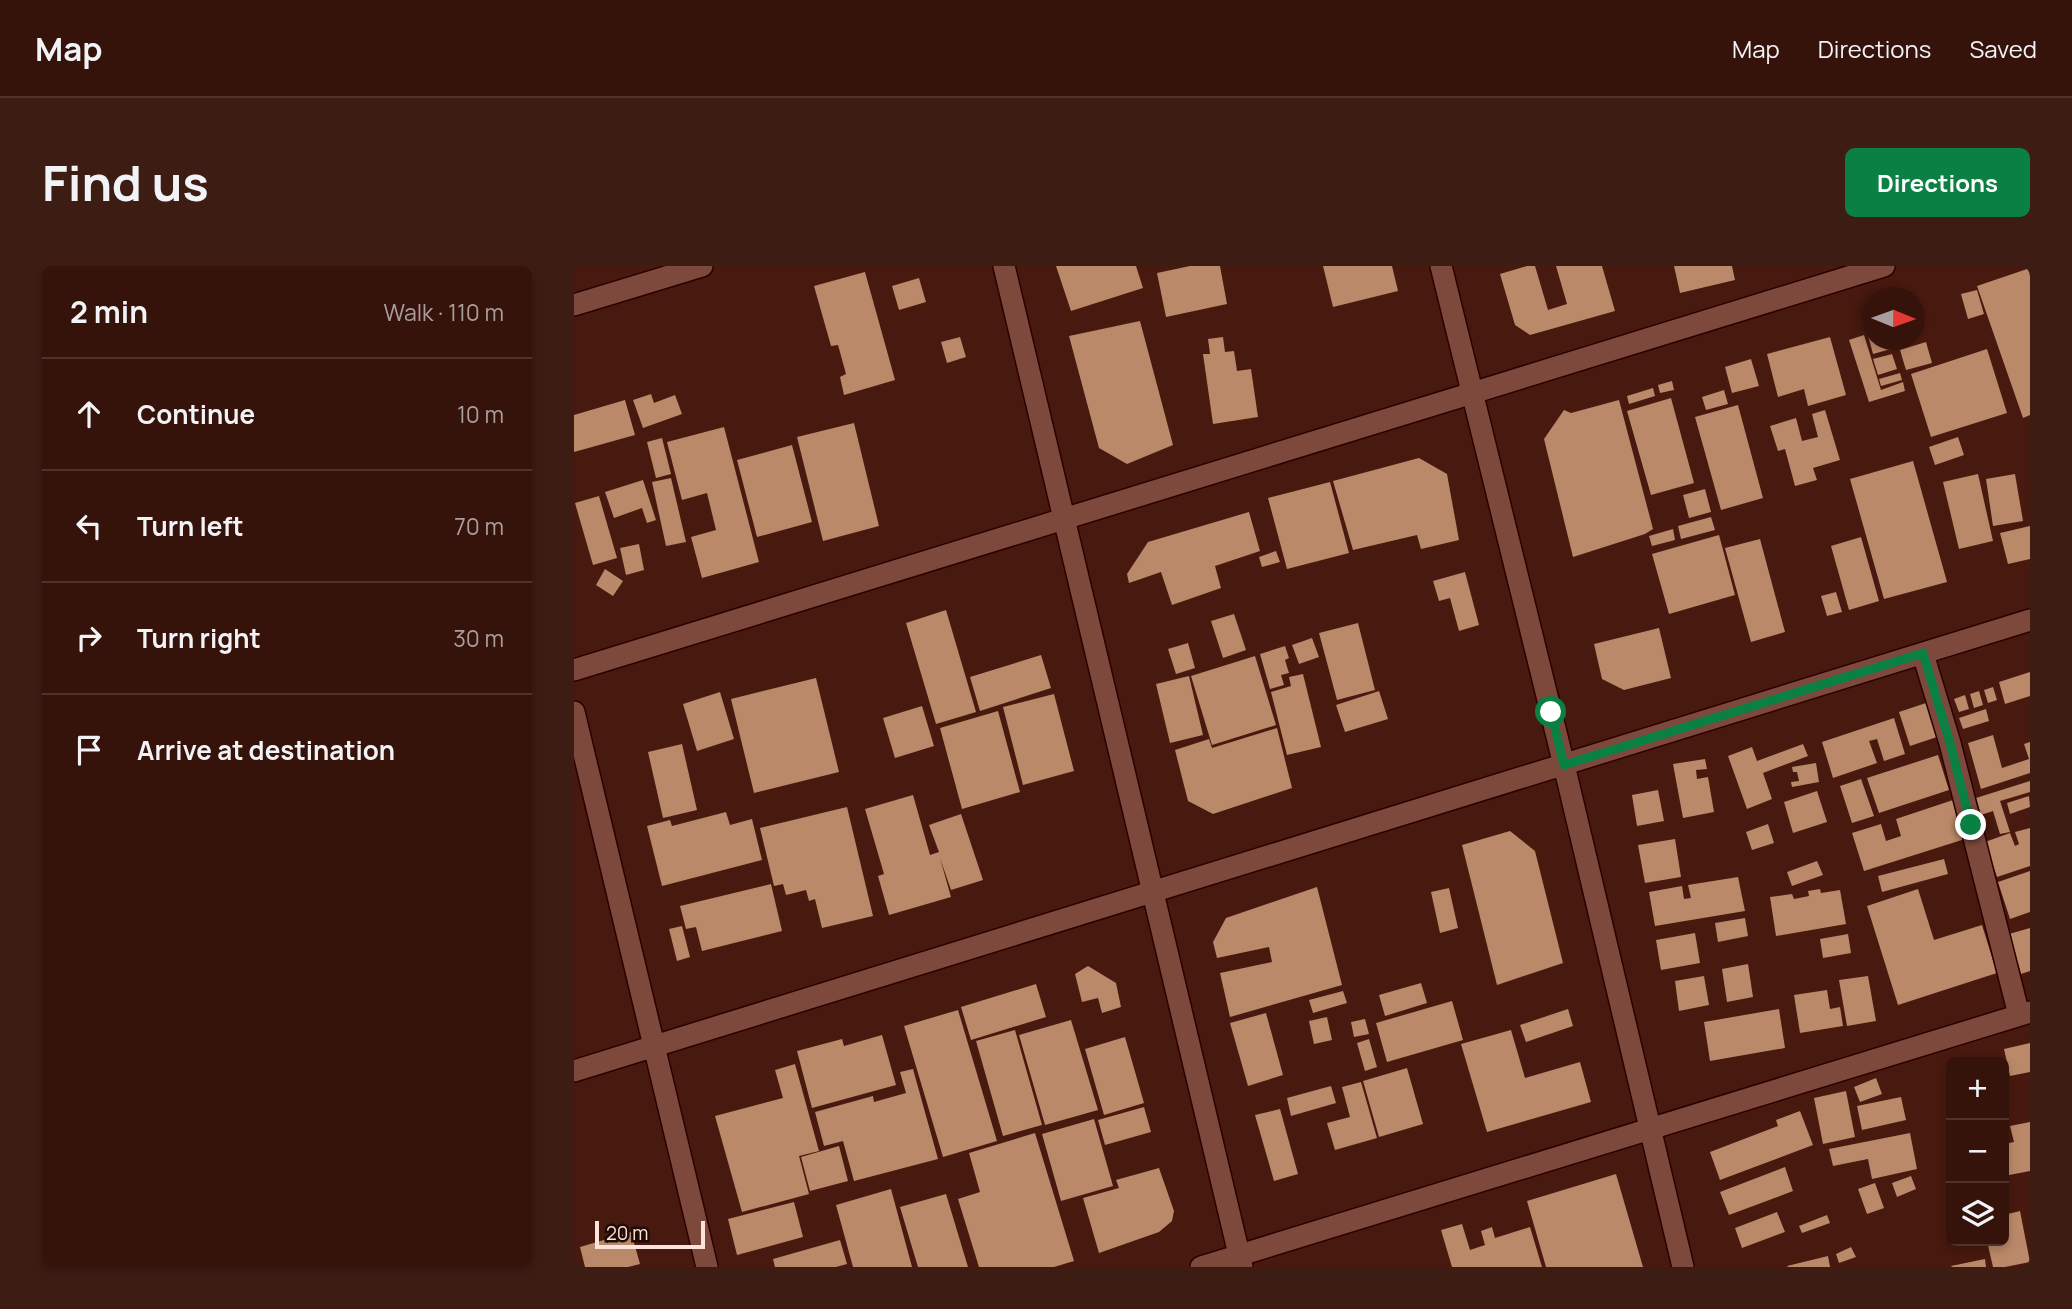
<!DOCTYPE html>
<html lang="en">
<head>
<meta charset="utf-8">
<style>
	:root { --surface:#36130a; --page:#3d1c13; --text:#f1f3f6; --muted:#aa9e9c; --line:#50322b; --accent:#0b8043 }
	body { margin:0; font-family:Manrope,sans-serif; background:var(--page); color:var(--text) }
	.controls { position:absolute; right:21px; bottom:21px; display:grid; overflow:hidden; border-radius:10px; box-shadow:0 4px 10px #0003 }
	.controls button { width:63px; height:63px; display:grid; place-items:center; padding:0; border:0; border-bottom:2px solid var(--line); background:var(--surface); color:var(--text); font:35px sans-serif }
	.compass { position:absolute; left:1288px; top:21px; width:63px; height:63px; border-radius:50%; background:var(--surface); box-shadow:0 4px 10px #0003; rotate:91deg }
	.scale { position:absolute; left:21px; bottom:18px; width:110px; box-sizing:border-box; padding-left:7px; border:4px solid #fde3dc; border-top:0; font-size:19px; line-height:24px; white-space:nowrap; color:#fde3dc; -webkit-text-stroke:5px #210b07; paint-order:stroke }
	.stop { position:absolute; width:21px; height:21px; margin:-16px; border:5px solid #0b8043; border-radius:50%; background:#fff }
	.stop.end { background:#0b8043; border-color:#fff; box-shadow:0 2px 7px #0008 }
	.list { margin:0; padding:0; list-style:none }
	h2 { display:flex; justify-content:space-between; align-items:center; height:91px; margin:0; padding:0 28px; font-size:30px }
	h2 small { font-size:23px; font-weight:400; color:var(--muted) }
	.list li { display:grid; grid-template-columns:46px 1fr auto; gap:21px; align-items:center; box-sizing:border-box; height:112px; padding:0 28px; border-top:2px solid var(--line) }
	.list b { display:block; font-size:26px; white-space:nowrap }
	.list em { font-size:23px; font-style:normal; color:var(--muted) }
	.icon { flex:none; width:38px; height:38px; fill:none; stroke:currentColor; stroke-width:2; stroke-linecap:round; stroke-linejoin:round }
	.map { position:relative; flex:none; width:1456px; height:1001px; overflow:hidden; border-radius:10px }
	header { display:flex; align-items:center; gap:42px; box-sizing:border-box; height:98px; padding:0 35px; background:var(--surface); border-bottom:2px solid var(--line) }
	header strong { font-size:33px }
	nav { display:flex; gap:38px; margin-inline-start:auto; font-size:24px }
	.intro { display:flex; align-items:center; justify-content:space-between; box-sizing:border-box; height:168px; padding:0 42px }
	h1 { margin:0; font-size:49px }
	.button { padding:18px 32px; border-radius:10px; background:var(--accent); color:#fff; font-size:24px; font-weight:700 }
	main { display:flex; gap:42px; padding:0 42px }
	aside { flex:1; background:var(--surface); border-radius:10px; box-shadow:0 4px 10px #0003 }
	.map>svg:first-child { display:block }
	.building { fill:#ba8969 }
	.lines { fill:none; stroke-linecap:round; stroke-linejoin:round }
	.minor-casing { stroke:#2c0000; stroke-width:24 }
	.minor { stroke:#7d493c; stroke-width:21 }
	.route { stroke:#0b8043; stroke-width:9 }
</style>
</head>
<body>
<header>
<strong>Map</strong>
<nav><a>Map</a><a>Directions</a><a>Saved</a></nav>
</header>
<div class="intro"><h1>Find us</h1><a class="button">Directions</a></div>
<main>
<aside>
<h2>2 min<small>Walk · 110 m</small></h2>
<ul class="list">
<li><svg class="icon" aria-label="ahead" viewBox="0 0 24 24"><path d="M12 20V5M6 11l6-6 6 6"/></svg><div><b>Continue</b></div><em>10 m</em></li>
<li><svg class="icon" aria-label="left" viewBox="0 0 24 24"><path d="M17 20v-9H6M10 6l-5 5 5 5"/></svg><div><b>Turn left</b></div><em>70 m</em></li>
<li><svg class="icon" aria-label="right" viewBox="0 0 24 24"><path d="M7 20v-9h11M14 6l5 5-5 5"/></svg><div><b>Turn right</b></div><em>30 m</em></li>
<li><svg class="icon" aria-label="arrive" viewBox="0 0 24 24"><path d="M6 21V4h12l-3 4 3 4H6"/></svg><div><b>Arrive at destination</b></div></li>
</ul>
</aside>
<div class="map">
<svg width="1456" height="1001" viewBox="0 0 1456 1001">
	<rect width="100%" height="100%" fill="#48190e"/>
	<path class="building" d="M482 0H562L569 22 497 45Z
		M616 0H646L653 38 592 51 583 7Z
		M749 0H818L824 25 759 41Z
		M953 0H961L974 44 993 38 982 0H1028L1041 45 956 69 941 59 926 8Z
		M1100 0H1158L1161 14 1106 27Z
		M1456 2V149L1449 152 1403 20Z
		M291 6 321 114 270 129 266 111 272 108 264 79 257 80 240 20Z
		M345 12 352 36 325 44 318 20Z
		M1403 24 1410 48 1394 53 1387 28Z
		M566 55 599 179 553 198 525 182 495 70Z
		M1298 68V74H1314L1317 83 1299 88 1294 69Z
		M1290 69 1307 124 1329 116 1331 125 1295 136 1275 74Z
		M386 71 392 91 373 97 367 76Z
		M649 71 651 86 660 85 663 105 677 103 684 151 639 158 629 88H636L634 73Z
		M1256 71 1272 129 1234 140 1230 123 1204 131 1193 88Z
		M1352 76 1358 97 1332 104 1326 84Z
		M1413 83 1433 147 1357 171 1337 108Z
		M1318 88 1323 103 1304 109 1299 93Z
		M1177 93 1185 120 1158 127 1151 101Z
		M1326 107 1328 114 1307 120 1305 113Z
		M1098 115 1100 124 1086 127 1084 119Z
		M1079 122 1081 130 1055 138 1053 130Z
		M1150 124 1154 138 1132 144 1128 131Z
		M77 128 80 137 101 129 108 148 69 162 59 134Z
		M1097 132 1120 217 1077 229 1053 145Z
		M51 134 61 169 0 186V149Z
		M1045 134 1079 263 1071 268 999 291 970 173 990 144 997 147Z
		M1164 139 1189 232 1147 244 1121 151Z
		M1251 144 1266 194 1239 202 1243 214 1221 220 1211 183 1204 185 1196 160 1222 152 1228 175 1244 171 1238 148Z
		M280 157 305 260 249 275 223 171Z
		M150 161 185 296 128 312 117 271 142 264 133 227 108 234 93 176Z
		M1384 171 1390 189 1361 199 1355 181Z
		M88 172 97 208 82 212 73 176Z
		M218 179 238 256 183 271 163 194Z
		M845 192 873 208 885 274 847 283 843 269 779 284 759 215Z
		M1339 195 1373 316 1310 333 1276 213Z
		M1404 208 1419 275 1385 283 1369 216Z
		M1441 208 1449 255 1419 260 1412 213Z
		M97 212 112 276 92 280 78 216Z
		M69 214 82 254 73 257 68 242 40 252 31 226Z
		M756 216 775 287 713 303 694 232Z
		M1131 223 1137 246 1115 252 1109 229Z
		M25 230 43 292 19 299 1 237Z
		M675 246 686 285 641 300 647 322 598 339 587 306 555 317 553 308 574 276Z
		M1137 251 1141 264 1107 273 1104 260Z
		M1456 260V293L1434 298 1426 267Z
		M1099 263 1101 274 1078 280 1075 270Z
		M1145 269 1161 329 1095 348 1078 288Z
		M1287 271 1305 335 1275 344 1257 280Z
		M1186 273 1211 366 1177 376 1151 282Z
		M65 278 70 304 52 309 46 282Z
		M702 285 706 296 688 301 685 291Z
		M31 303 49 315 39 330 22 319Z
		M891 306 905 359 885 365 876 332 865 335 859 315Z
		M1262 326 1268 346 1253 350 1247 330Z
		M372 344 402 446 362 458 332 357Z
		M660 348 672 384 649 392 637 355Z
		M784 357 801 424 763 434 745 367Z
		M1085 362 1097 412 1050 424 1028 413 1020 378Z
		M738 372 745 391 725 398 718 379Z
		M614 377 621 402 602 408 594 383Z
		M711 380 715 392 711 394 715 407 707 409 710 419 696 423 686 388Z
		M467 389 477 422 406 445 396 411Z
		M681 390 702 459 638 479 617 410Z
		M1456 406V430L1431 438 1425 416Z
		M729 408 747 481 713 489 697 426 717 420 715 411Z
		M615 410 629 469 596 477 582 418Z
		M242 412 265 506 180 527 157 433Z
		M1419 421 1423 434 1414 437 1410 424Z
		M805 425 814 453 771 466 762 439Z
		M1405 425 1409 439 1400 442 1396 428Z
		M146 426 160 473 123 485 109 438Z
		M480 428 500 505 449 519 429 441Z
		M1391 429 1395 443 1385 446 1380 433Z
		M1355 436 1366 470 1336 480 1325 446Z
		M348 440 360 480 321 492 309 452Z
		M1412 443 1415 455 1389 463 1385 452Z
		M424 445 446 526 388 543 366 462Z
		M1320 452 1331 488 1310 495 1303 473 1295 475 1303 497 1259 512 1248 476Z
		M703 462 718 522 639 548 614 535 601 484 635 473 638 482Z
		M1419 469 1428 502 1455 493 1450 478 1456 476V507L1407 523 1394 477Z
		M108 478 123 544 89 552 74 486Z
		M1229 478 1234 490 1189 507 1198 533 1173 543 1154 490 1178 481 1183 495Z
		M1364 489 1375 524 1305 547 1293 512Z
		M1131 493 1133 503 1122 504 1123 513 1134 511 1140 546 1109 552 1099 498Z
		M1242 497 1245 516 1218 521 1217 516 1225 515 1223 506H1219L1218 501Z
		M1287 513 1300 550 1278 557 1266 520Z
		M1456 515V526L1426 535 1436 566 1426 568 1419 545 1407 549 1402 532Z
		M1084 524 1090 555 1063 560 1058 529Z
		M1243 525 1253 556 1219 567 1210 536Z
		M339 529 356 589 365 586 355 559 387 548 409 614 377 624 366 592 377 631 315 649 304 610 310 608 291 543Z
		M1455 530 1456 541 1436 548 1433 537Z
		M1379 534 1391 573 1290 605 1278 567 1307 558 1312 575 1327 570 1322 553Z
		M273 541 299 650 248 662 241 633 235 635 232 624 212 629 209 618 200 620 186 562Z
		M152 546 156 559 178 553 188 594 88 620 73 560 96 554 98 560Z
		M1194 558 1200 577 1178 584 1172 566Z
		M1456 562V600L1423 611 1411 576 1436 567 1441 580 1445 578 1441 566Z
		M936 565 961 585 989 697 923 719 888 579Z
		M1101 573 1107 611 1071 617 1064 579Z
		M1370 593 1374 608 1308 626 1304 610Z
		M1243 595 1249 609 1218 620 1213 606Z
		M1456 605V646L1436 653 1424 616Z
		M1164 611 1171 645 1081 660 1075 626 1108 620 1110 633 1117 632 1114 619Z
		M197 618 208 665 128 685 122 661 112 663 106 640Z
		M743 621 768 719 656 751 646 707 698 696 695 681 643 692 639 676 652 652Z
		M875 622 884 662 866 667 857 626Z
		M1246 623 1247 627 1266 624 1272 658 1202 670 1196 631 1218 628 1220 633 1235 630 1234 625Z
		M1344 623 1360 674 1408 659 1423 707 1324 739 1293 640Z
		M1171 652 1174 670 1144 676 1141 657Z
		M108 660 116 691 103 695 95 663Z
		M1456 662V705L1447 708 1435 668Z
		M1121 667 1126 697 1087 704 1082 674Z
		M1274 668 1277 687 1249 692 1246 673Z
		M1174 698 1179 731 1153 736 1148 703Z
		M514 700 542 717 547 741 528 747 524 732 508 736 501 708Z
		M1130 710 1135 739 1105 745 1101 715Z
		M1294 710 1302 755 1273 760 1265 714Z
		M847 717 853 737 811 750 805 729Z
		M462 718 472 751 397 774 387 741Z
		M1253 724 1256 743 1266 741 1269 760 1226 767 1220 729Z
		M769 725 773 737 739 747 735 734Z
		M878 735 889 774 813 796 802 757Z
		M994 743 999 760 952 776 946 759Z
		M1205 743 1211 782 1136 795 1130 756Z
		M384 744 423 875 369 891 330 760Z
		M692 747 709 809 674 820 656 757Z
		M753 751 758 774 740 778 735 755Z
		M791 753 795 768 780 771 777 756Z
		M497 754 524 844 471 859 445 769Z
		M441 764 468 859 429 870 402 775Z
		M937 764 951 812 1006 796 1017 836 913 866 887 778Z
		M308 769 322 819 238 842 223 785 268 773 270 780Z
		M551 771 570 837 530 849 511 783Z
		M795 773 803 801 791 805 783 777Z
		M1456 777V806L1436 810 1430 783Z
		M221 798 245 885 225 890 235 928 168 946 141 850 209 832 201 804Z
		M833 802 849 858 805 871 789 815Z
		M339 803 364 893 280 915 269 875 250 880 241 846 299 830 300 836 332 827 326 806Z
		M1302 812 1308 828 1286 836 1280 821Z
		M787 816 803 872 761 884 753 857 776 851 768 821Z
		M757 820 762 837 717 850 713 832Z
		M1272 825 1281 871 1249 878 1240 832Z
		M1327 831 1332 854 1288 864 1283 840Z
		M570 841 577 866 531 879 524 854Z
		M706 843 724 908 700 915 681 849Z
		M1226 845 1239 879 1146 914 1136 886 1204 860 1202 854Z
		M520 853 539 920 487 935 468 868Z
		M1456 856V905L1430 910V878L1440 876 1436 860Z
		M461 867 500 995 480 1001H405L384 933 406 926 395 887Z
		M1336 867 1343 903 1298 913 1294 893 1259 900 1255 883Z
		M265 880 274 915 236 925 227 891Z
		M1211 901 1219 925 1155 949 1146 926Z
		M585 902 600 945 598 955 585 966 525 987 509 932 545 922 542 914Z
		M1042 908 1069 1001H972L953 935Z
		M1337 910 1342 923 1323 931 1318 917Z
		M1301 917 1310 942 1293 948 1284 923Z
		M317 923 338 1001H279L262 939Z
		M372 928 394 1001H344L326 941Z
		M220 936 229 971 163 989 154 953Z
		M1446 945 1456 996 1431 1001H1419L1413 975H1430V949Z
		M1203 946 1211 966 1168 982 1161 962Z
		M1253 949 1256 957 1228 967 1225 960Z
		M888 958 896 984 911 979 907 965 918 961 921 972 956 961 968 1001H878L867 964Z
		M57 966 66 998 54 1001H11L6 981Z
		M266 974 273 998 262 1001H201L199 993Z
		M1277 981 1282 991 1265 997 1262 988Z
		M1254 990 1256 1001H1214L1213 1000Z
		M1411 993 1412 1001H1378L1377 1000Z"/>
	<g class="lines">
		<g class="minor-casing">
			<path id="minor" d="M430 0 668 1001
				M867 0 990 499 1109 1001
				M0 39 128 0
				M1349 388 1376 477 1445 749
				M0 404 1310 0
				M0 446 133 1001
				M0 805 1456 354
				M627 1001 1456 746"/>
		</g>
		<use href="#minor" class="minor"/>
	</g>
	<g class="lines">
		<path class="route" d="M977 446 990 499 1349 387 1376 477 1397 559"/>
	</g>
</svg>
<div class="controls">
<button>+</button>
<button>−</button>
<button><svg class="icon" aria-label="layers" viewBox="0 0 24 24"><path d="M12 4l9 5-9 5-9-5zM3 14l9 5 9-5"/></svg></button>
</div>
<svg class="compass" viewBox="-18 -18 36 36"><path d="M0-13l5 13h-10z" fill="#e53935"/><path d="M0 13l5-13h-10z" fill="#aa9e9c"/></svg>
<div class="scale">20 m</div>
<div class="stop" style="left:977px;top:446px"></div>
<div class="stop end" style="left:1397px;top:559px"></div>
</div>
</main>
</body>
</html>
